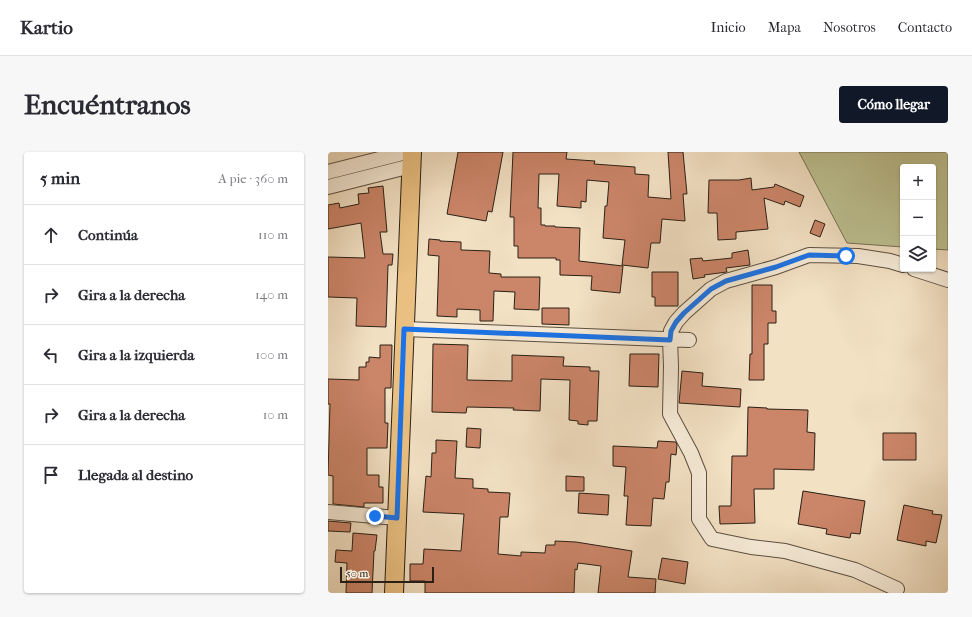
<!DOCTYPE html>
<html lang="es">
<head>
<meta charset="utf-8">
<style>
	:root { --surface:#fff; --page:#f7f7f7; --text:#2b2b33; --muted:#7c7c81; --line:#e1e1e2; --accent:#111827 }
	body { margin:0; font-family:"IM FELL French Canon",serif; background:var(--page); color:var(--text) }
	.controls { position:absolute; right:12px; top:12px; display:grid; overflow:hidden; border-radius:4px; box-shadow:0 1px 3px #0004 }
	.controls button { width:36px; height:36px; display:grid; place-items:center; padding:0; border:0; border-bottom:1px solid var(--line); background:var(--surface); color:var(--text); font:20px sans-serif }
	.scale { position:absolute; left:12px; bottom:10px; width:94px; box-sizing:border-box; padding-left:4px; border:2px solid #2a2015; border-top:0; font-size:11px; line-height:14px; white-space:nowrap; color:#2a2015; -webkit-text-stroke:3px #f7ecd9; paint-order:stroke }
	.stop { position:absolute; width:12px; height:12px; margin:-9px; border:3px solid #1a73e8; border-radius:50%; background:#fff }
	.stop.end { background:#1a73e8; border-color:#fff; box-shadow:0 1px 4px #0008 }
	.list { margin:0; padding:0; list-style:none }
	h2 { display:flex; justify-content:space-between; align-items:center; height:52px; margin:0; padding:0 16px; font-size:17px }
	h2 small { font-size:13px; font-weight:400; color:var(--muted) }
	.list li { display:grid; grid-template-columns:26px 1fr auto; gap:12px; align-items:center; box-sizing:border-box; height:60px; padding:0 16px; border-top:1px solid var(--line) }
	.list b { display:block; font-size:15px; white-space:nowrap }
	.list em { font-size:13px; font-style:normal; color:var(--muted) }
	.icon { flex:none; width:22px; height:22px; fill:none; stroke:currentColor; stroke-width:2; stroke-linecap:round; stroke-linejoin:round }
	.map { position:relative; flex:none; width:620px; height:441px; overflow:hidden; border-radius:4px }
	header { display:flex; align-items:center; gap:24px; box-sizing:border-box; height:56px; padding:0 20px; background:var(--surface); border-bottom:1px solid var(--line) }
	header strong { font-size:19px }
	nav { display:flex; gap:22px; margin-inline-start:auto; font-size:14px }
	.intro { display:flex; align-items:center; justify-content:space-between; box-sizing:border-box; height:96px; padding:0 24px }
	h1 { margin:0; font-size:28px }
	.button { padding:10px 18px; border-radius:4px; background:var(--accent); color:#fff; font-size:14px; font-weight:700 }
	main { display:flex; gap:24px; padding:0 24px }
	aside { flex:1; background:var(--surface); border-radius:4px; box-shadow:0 1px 3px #0004 }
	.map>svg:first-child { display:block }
	.green { fill:#bec292; stroke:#747154 }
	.building { fill:#cb8569; stroke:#2a2015 }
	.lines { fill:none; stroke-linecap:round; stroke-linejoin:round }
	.minor-casing { stroke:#5c5041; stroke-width:16 }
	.major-casing { stroke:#2a2015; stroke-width:20 }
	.minor { stroke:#f7ecd9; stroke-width:14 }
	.major { stroke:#eac082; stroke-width:18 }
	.route { stroke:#1a73e8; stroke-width:5 }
</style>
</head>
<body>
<header>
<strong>Kartio</strong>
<nav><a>Inicio</a><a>Mapa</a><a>Nosotros</a><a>Contacto</a></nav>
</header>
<div class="intro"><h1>Encuéntranos</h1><a class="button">Cómo llegar</a></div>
<main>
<aside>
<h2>5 min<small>A pie · 360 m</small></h2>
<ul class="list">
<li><svg class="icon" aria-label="ahead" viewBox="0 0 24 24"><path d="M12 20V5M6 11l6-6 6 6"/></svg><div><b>Continúa</b></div><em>110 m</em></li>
<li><svg class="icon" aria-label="right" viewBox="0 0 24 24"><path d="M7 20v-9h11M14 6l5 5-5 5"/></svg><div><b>Gira a la derecha</b></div><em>140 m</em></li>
<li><svg class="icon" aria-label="left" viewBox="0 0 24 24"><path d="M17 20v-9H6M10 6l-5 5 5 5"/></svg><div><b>Gira a la izquierda</b></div><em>100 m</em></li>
<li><svg class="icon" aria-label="right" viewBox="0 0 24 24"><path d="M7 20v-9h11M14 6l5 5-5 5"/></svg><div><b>Gira a la derecha</b></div><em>10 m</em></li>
<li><svg class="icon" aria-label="arrive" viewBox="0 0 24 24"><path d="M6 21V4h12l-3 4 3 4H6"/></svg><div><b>Llegada al destino</b></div></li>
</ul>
</aside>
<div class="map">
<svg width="620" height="441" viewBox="0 0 620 441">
	<rect width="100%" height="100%" fill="#f3e1c4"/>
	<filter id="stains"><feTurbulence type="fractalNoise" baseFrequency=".005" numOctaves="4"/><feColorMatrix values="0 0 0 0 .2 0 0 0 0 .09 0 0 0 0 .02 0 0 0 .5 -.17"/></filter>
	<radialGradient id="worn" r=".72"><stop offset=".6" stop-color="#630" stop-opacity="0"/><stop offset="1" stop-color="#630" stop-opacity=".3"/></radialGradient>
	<path class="green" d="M471 0H620V98L605 97V15H575V95L519 91Z"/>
	<path class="building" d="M130 0H175L164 60 160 59 158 69 119 62Z
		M185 0H239L238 7 267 9 266 12 307 15V22L321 23 320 45 343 47 340 0H355L359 42H355L357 69 334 67 332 91H323L320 116 294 113 297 88 275 86 277 54H279L281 30 259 28 258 50 253 49V56L229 54 231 22H211L210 56H213V73H217V74H227V75L252 76 251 109 295 114 292 141 263 138 264 124 232 123V108H228V106H190V94H186V65H182Z
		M423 26 424 38 446 35 447 32 476 44 472 55 457 49 456 53 436 46 440 77 408 80V87L390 88 389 61H380L381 28H411Z
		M55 34 59 80H52L55 102H65L64 113H60L58 175 28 174 29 146 0 145V105L37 106 33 71 0 77V53L11 51 12 56 31 52 30 42 41 41 40 36Z
		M487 68 497 72 492 85 482 81Z
		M101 87 112 88V89L133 90V98L162 99 161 121 173 122V125H212L211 158 186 157 187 140 166 139 165 169H152V158L129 157V165L109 164 111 104 100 103Z
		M420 98 422 113 398 116 399 120 376 123 377 125 365 127 362 107 374 106 375 109 404 106V101Z
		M324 120H350V154H327V145H324Z
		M424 133H444V159H448V171H440V192H436V228H421L422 202H424Z
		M214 156H241V173L214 172Z
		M105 192 140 193 139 228 184 229V203L236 205 235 214 262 215V219H271L269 269H260V273L250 272V269L241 268 242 228 213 227 212 259 185 258 186 256 139 255 138 261 104 260Z
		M52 193H64L63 236H57V271H60L59 296H39V323H51V335H55V351H36V355L5 352V324L0 323 2 252H0V227L31 228V215H38V210H41V205L52 206Z
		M302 202H331L330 235 301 234Z
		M354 219 375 221 374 234 413 237 412 255 351 251Z
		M420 255 439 256V257L480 258 479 280 487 281 486 318 446 317V337H426L427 371 392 372 391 354H403L404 304H419Z
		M139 276 153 277 152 296 138 295Z
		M555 281H588V308H555Z
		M108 288 129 289 127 326 145 327V336L160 337V340L182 341 180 365H172L170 402 193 404V400L217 401 218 393H227V389L248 390 304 399 300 425 328 427 327 441H270L273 414 250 411 249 418 247 417 246 441H97V429H82V412H95L96 397 133 399 136 362 95 360 98 324 103 325 104 301H108Z
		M330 289 348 290 349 293 348 303 343 302 341 330H338L336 347 325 346 323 374 298 373 300 344H296L298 315 285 314V294L329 296Z
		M238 324 256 325V339H238Z
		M475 339 537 349 532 382 523 381 522 386 498 382 499 377 470 372Z
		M251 341 281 343 280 363 250 361Z
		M576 353 605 359 604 362 614 363 608 391 598 389V394L569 388Z
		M0 369 23 371 22 380 0 379Z
		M25 381 49 383 47 399H46L44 441H18L19 411 7 410 8 398 24 399Z
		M334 406 360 410 357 432 330 427Z"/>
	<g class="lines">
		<g class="minor-casing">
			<path id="minor" d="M0 20 79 0
				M0 35 83 14
				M586 117 620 128
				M76 177 361 188
				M0 360 69 366
				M569 437 527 418 457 399 423 395 384 387 371 367V321L363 301 342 262 343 214 342 188 343 179 348 170 356 161 383 137 398 129 448 115 481 103 530 104 562 109 575 113"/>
		</g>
		<g class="major-casing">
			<path id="major" d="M66 441 84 0"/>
		</g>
		<use href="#minor" class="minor"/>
		<use href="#major" class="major"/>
	</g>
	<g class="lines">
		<path class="route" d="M47 364 69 366 76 177 342 188 343 179 348 170 356 161 383 137 398 129 448 115 481 103 518 104"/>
	</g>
	<rect width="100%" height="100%" filter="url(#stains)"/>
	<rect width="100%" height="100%" fill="url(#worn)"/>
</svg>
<div class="controls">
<button>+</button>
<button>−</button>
<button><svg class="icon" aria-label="layers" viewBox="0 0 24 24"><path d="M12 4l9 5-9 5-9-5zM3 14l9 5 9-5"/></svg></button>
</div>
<div class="scale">50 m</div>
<div class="stop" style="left:518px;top:104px"></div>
<div class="stop end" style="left:47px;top:364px"></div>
</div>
</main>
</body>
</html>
